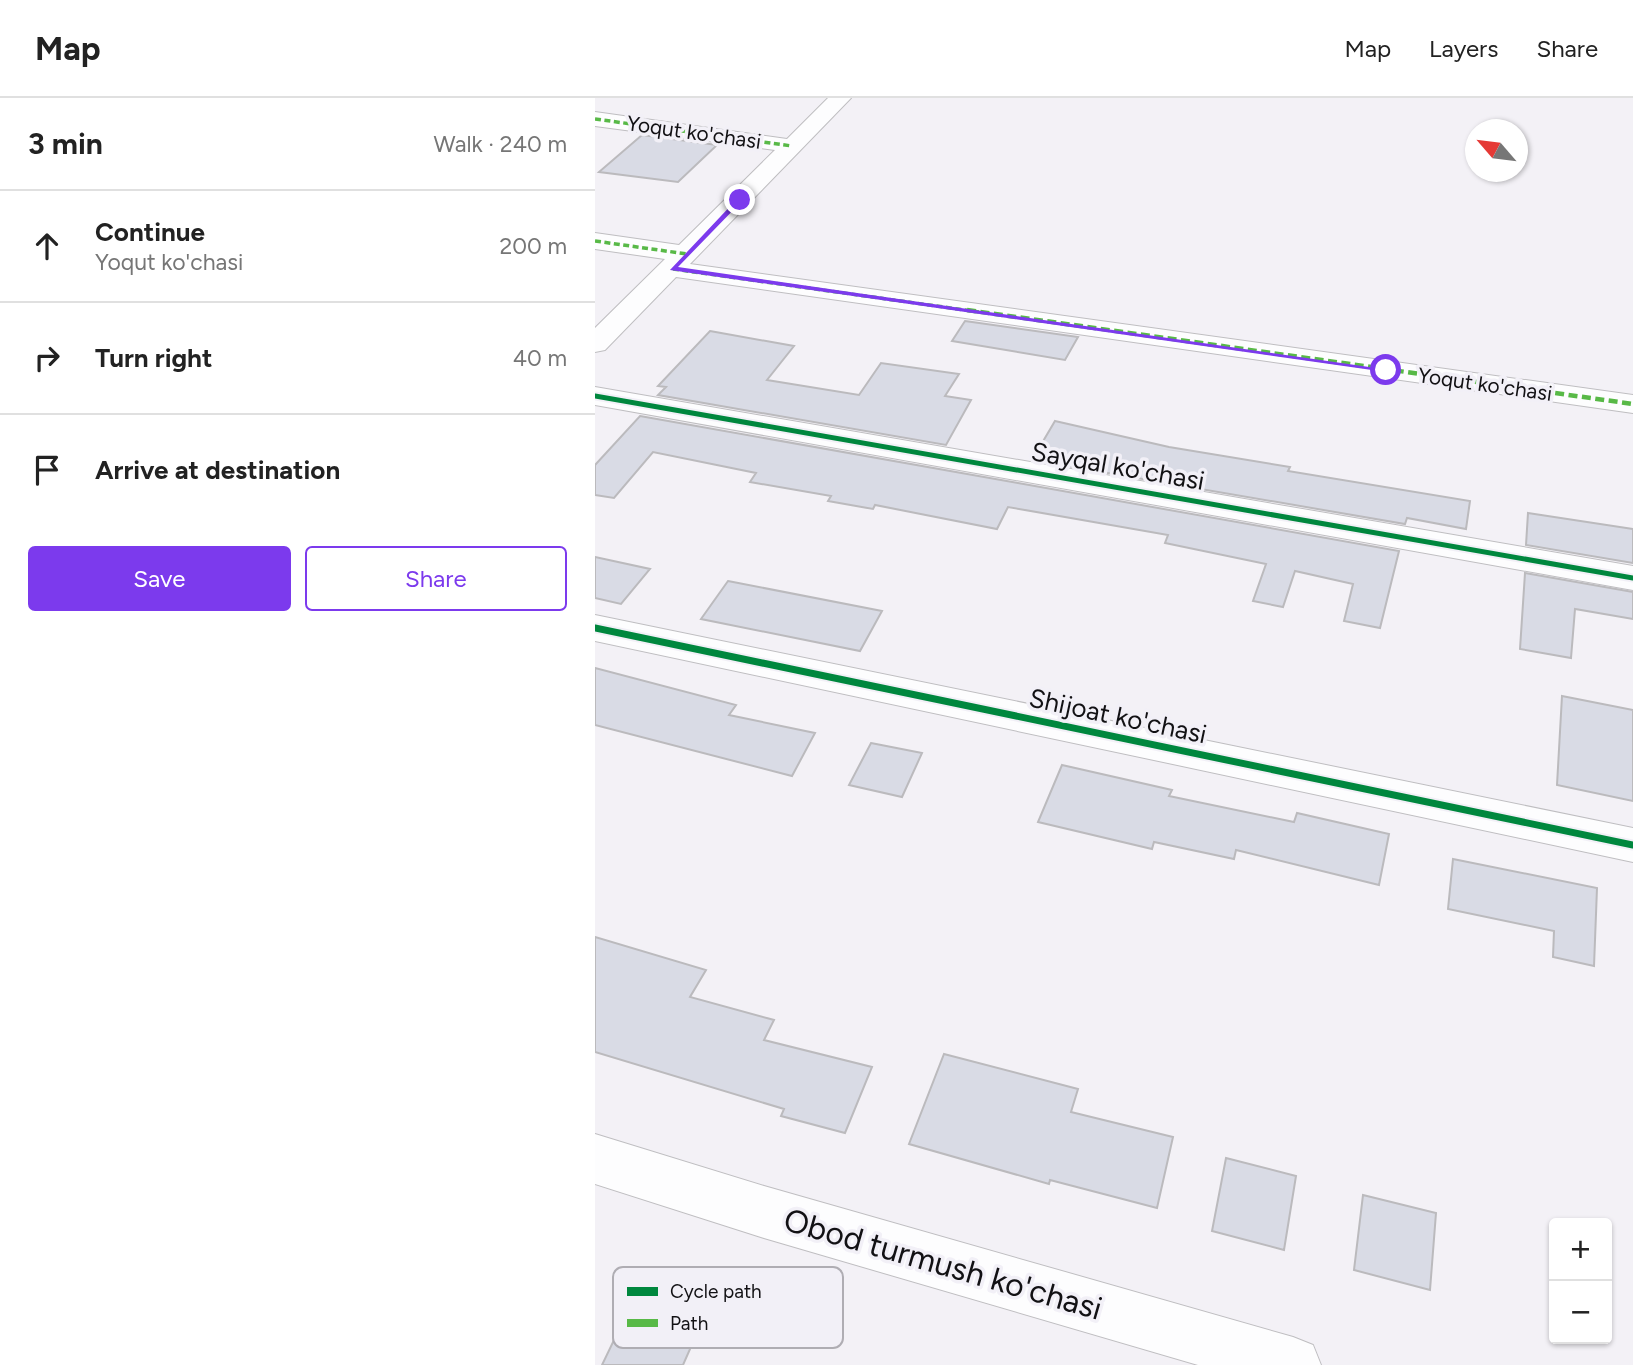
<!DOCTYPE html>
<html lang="en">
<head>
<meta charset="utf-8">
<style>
	:root { --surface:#fff; --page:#f2f2f2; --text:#222; --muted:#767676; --line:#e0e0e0; --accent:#7c3aed }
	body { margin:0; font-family:Figtree,sans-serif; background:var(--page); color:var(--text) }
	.controls { position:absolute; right:21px; bottom:21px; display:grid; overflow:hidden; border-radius:7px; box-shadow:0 2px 5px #0004 }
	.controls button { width:63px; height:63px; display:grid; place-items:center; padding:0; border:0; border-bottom:2px solid var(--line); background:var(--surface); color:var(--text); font:35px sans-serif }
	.compass { position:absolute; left:870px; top:21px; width:63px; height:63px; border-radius:50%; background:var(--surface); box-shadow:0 2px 5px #0004; rotate:298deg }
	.stop { position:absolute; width:21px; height:21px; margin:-16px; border:5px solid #7c3aed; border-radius:50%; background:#fff }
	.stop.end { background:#7c3aed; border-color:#fff; box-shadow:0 2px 7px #0008 }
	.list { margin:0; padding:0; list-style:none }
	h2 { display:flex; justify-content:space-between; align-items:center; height:91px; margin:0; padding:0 28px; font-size:30px }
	h2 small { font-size:23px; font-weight:400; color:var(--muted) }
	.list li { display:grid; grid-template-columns:46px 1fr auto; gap:21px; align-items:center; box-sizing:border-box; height:112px; padding:0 28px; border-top:2px solid var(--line) }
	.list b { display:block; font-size:26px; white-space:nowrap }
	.list p { margin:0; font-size:23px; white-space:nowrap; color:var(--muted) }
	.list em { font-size:23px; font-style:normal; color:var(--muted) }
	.actions { display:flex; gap:14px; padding:21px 28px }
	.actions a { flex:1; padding:16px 0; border:2px solid var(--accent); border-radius:7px; text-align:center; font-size:24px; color:var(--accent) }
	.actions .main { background:var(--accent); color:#fff }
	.icon { flex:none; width:38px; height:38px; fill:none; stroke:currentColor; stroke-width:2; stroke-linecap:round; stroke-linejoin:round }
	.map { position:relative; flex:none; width:1038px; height:1267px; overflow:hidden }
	header { display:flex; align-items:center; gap:42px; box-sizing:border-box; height:98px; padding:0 35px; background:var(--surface); border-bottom:2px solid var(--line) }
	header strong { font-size:33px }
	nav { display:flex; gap:38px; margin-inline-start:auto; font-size:24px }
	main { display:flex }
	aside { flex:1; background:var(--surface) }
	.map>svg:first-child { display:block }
	.building { fill:#d9dbe5; stroke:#bbbabd; stroke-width:2 }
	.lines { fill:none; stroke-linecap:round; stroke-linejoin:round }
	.minor-casing { stroke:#bfbec1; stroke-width:2 }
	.minor { fill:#fdfdfe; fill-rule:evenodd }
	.quiet-far1 { stroke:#58b947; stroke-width:3.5; stroke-dasharray:6 3.5; stroke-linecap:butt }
	.quiet { stroke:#58b947; stroke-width:4.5; stroke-dasharray:9 4.5; stroke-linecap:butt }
	.cycleway-far1-casing { stroke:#f2f0f7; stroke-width:9 }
	.cycleway-casing { stroke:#f2f0f7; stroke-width:11 }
	.cycleway-far1 { stroke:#00873e; stroke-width:5 }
	.cycleway { stroke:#00873e; stroke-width:7 }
	.route { fill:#7c3aed }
	.labels { text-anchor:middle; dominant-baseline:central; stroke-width:7; stroke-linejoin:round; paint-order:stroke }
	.far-street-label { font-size:21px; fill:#121114; stroke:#f2f0f7 }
	.street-label { font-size:26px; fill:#121114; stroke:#f2f0f7 }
	.near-street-label { font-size:32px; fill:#121114; stroke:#f2f0f7 }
	.key { fill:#f2f0f7; stroke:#afadb3; stroke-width:2 }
	.key-label { font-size:19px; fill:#121114 }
</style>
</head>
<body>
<header>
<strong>Map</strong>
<nav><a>Map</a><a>Layers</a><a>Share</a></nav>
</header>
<main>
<aside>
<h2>3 min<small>Walk · 240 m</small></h2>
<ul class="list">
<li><svg class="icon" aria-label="ahead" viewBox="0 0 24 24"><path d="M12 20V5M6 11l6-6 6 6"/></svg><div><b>Continue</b><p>Yoqut ko'chasi</p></div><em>200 m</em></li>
<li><svg class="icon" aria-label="right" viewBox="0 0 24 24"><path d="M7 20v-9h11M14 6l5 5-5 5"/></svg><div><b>Turn right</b></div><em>40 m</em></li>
<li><svg class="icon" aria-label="arrive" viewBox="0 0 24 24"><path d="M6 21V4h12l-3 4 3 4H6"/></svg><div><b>Arrive at destination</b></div></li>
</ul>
<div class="actions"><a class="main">Save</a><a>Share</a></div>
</aside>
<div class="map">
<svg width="1038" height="1267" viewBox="0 0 1038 1267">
	<rect width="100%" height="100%" fill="#f3f1f6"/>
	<path class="building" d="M47 37 122 47 83 84 4 74Z
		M370 223 483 239 470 262 357 243Z
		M115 233 199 248 172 282 264 297 286 265 364 276 350 298 376 302 351 347 63 297 71 289 63 288Z
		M45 318 423 385 804 453 785 530 749 523 758 486 700 473 688 509 658 503 671 466 570 445 573 437 413 409 402 431 280 407 278 411 233 403 236 398 155 384 161 375 58 354 19 400 0 397V367Z
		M460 323 574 349 695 369 693 373 875 403 871 431 812 420 810 426 437 362Z
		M933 415 1038 431V465L931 447Z
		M0 459 55 471 26 506 0 500Z
		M930 475 1038 494V521L980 511 976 560 925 551Z
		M133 483 287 513 265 553 106 521Z
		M0 570 141 607 134 617 220 635 197 678 0 627Z
		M967 598 1038 612V703L962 687Z
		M276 645 327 655 307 699 254 687Z
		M467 667 577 692 574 698 699 724 702 715 794 736 784 787 641 752 639 761 559 744 557 751 443 724Z
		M858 761 1002 790 999 868 958 859 959 833 853 811Z
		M0 839 111 872 95 899 179 922 169 942 277 969 250 1035 186 1018 189 1011 0 954Z
		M349 956 483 991 476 1014 578 1039 562 1110 455 1082 454 1086 314 1046Z
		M631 1060 701 1078 689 1152 617 1133Z
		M768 1097 841 1115 835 1192 759 1172Z
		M45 1188 114 1208 88 1267H7Z"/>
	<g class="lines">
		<g class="minor-casing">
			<path id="minor" d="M233 0H256L95 166 1038 297V315L81 179 10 252 0 254V230L70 161 0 151V135L84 147 180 52 0 28V14L192 41Z
				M0 289 1038 468V492L0 307Z
				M0 517 1038 730V764L0 543Z
				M0 1036 169 1088 698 1239 718 1247 726 1267H603L169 1140 0 1086Z"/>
		</g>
		<use href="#minor" class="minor"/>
		<path class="quiet-far1" d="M0 21 197 48
			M0 143 92 156
			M78 171 384 214"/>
		<path class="quiet" d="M372 212 1038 306"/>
		<g class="cycleway-far1-casing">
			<path id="cycleway-far1" d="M0 298 1038 480"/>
		</g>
		<g class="cycleway-casing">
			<path id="cycleway" d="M0 530 1038 747"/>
		</g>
		<use href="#cycleway-far1" class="cycleway-far1"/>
		<use href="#cycleway" class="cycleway"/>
	</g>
	<path class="route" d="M142 101 148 102 83 169 795 272 791 274 75 172Z"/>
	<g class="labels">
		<g class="far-street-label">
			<text transform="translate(99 34) rotate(8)">Yoqut ko'chasi</text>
			<text transform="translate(890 286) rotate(8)">Yoqut ko'chasi</text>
		</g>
		<g class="street-label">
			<text transform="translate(523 368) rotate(10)">Sayqal ko'chasi</text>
			<text transform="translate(523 618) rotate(12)">Shijoat ko'chasi</text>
		</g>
		<g class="near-street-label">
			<text transform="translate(348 1166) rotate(16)">Obod turmush ko'chasi</text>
		</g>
	</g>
	<rect x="18" y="1169" width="230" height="81" rx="10" class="key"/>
	<rect x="32" y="1189" width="31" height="9" fill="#00873e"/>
	<rect x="32" y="1221" width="31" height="8" fill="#58b947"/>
	<g class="key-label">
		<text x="75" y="1200">Cycle path</text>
		<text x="75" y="1232">Path</text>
	</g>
</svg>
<div class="controls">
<button>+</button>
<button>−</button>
</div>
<svg class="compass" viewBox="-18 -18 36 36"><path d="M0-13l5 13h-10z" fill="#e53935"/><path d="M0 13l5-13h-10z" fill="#767676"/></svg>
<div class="stop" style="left:791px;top:272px"></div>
<div class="stop end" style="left:145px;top:102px"></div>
</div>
</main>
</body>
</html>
